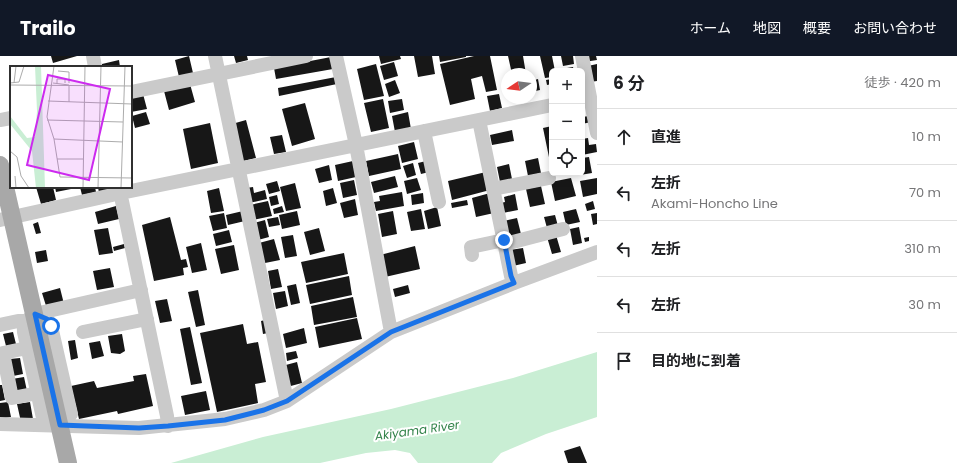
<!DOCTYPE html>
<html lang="ja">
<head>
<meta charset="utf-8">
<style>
	:root { --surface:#fff; --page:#f2f2f2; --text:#202124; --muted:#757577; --line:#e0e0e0; --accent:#111827 }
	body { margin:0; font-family:Poppins,"Noto Sans JP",sans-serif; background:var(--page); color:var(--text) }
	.controls { position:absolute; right:12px; top:12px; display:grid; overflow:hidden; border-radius:6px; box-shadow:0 2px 10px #0003 }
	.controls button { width:36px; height:36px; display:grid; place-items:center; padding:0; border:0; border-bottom:1px solid var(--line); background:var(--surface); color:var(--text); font:20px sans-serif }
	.compass { position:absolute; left:501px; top:12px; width:36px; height:36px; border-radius:50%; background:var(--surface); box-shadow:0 2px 10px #0003; rotate:257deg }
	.stop { position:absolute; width:12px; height:12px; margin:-9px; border:3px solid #1a73e8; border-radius:50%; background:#fff }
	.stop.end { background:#1a73e8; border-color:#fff; box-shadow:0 1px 4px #0008 }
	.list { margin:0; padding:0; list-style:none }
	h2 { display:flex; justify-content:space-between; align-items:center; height:52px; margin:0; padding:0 16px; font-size:17px }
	h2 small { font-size:13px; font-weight:400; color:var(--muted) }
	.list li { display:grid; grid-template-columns:26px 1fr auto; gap:12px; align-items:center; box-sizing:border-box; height:56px; padding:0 16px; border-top:1px solid var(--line) }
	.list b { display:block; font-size:15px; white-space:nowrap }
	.list p { margin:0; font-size:13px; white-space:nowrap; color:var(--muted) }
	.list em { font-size:13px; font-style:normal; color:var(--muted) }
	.icon { flex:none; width:22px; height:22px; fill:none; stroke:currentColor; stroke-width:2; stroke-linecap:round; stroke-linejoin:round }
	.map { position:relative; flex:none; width:597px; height:407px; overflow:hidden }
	header { display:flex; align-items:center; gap:24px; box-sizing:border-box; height:56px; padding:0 20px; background:var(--accent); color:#fff }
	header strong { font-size:19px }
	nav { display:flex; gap:22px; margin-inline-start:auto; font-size:14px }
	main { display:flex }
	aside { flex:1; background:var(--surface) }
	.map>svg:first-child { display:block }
	.water { fill:#c9eed4 }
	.building { fill:#171717 }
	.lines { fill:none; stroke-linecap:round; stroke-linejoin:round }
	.minor { stroke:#cacaca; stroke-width:14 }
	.major { stroke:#a8a8a8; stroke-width:18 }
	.route { stroke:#1a73e8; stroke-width:5 }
	.labels { text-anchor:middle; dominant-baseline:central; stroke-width:4; stroke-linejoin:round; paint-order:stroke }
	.water-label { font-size:12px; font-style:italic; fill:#33834a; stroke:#fff }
	.inset-road { fill:none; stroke:#acacac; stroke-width:1 }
	.view { fill:#cd2aef; fill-opacity:0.15; stroke:#cd2aef; stroke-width:2 }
	.inset-edge { fill:none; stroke:#303030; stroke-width:2 }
</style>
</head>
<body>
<header>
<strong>Trailo</strong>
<nav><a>ホーム</a><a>地図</a><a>概要</a><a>お問い合わせ</a></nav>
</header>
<main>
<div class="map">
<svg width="597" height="407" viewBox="0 0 597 407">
	<rect width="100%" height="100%" fill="#fff"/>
	<path class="water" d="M597 296V361L546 378 501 397 492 407H418L410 397 395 394 366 397 320 407H171L263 381 391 353 513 322Z"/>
	<path class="building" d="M51 0H77L53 7Z
		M189 0 193 17 179 21 175 4Z
		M234 0H247L248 4 236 7Z
		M379 0H400L401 3 381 8Z
		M414 0H432L435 18 418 21Z
		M439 0H466V1L440 6Z
		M474 0H490L497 34 486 36 482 20 471 23 475 43 450 49 440 8Z
		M508 0H523L526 18H512Z
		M540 0H552L555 15H552V21L545 22Z
		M561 0H573L574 8 563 10Z
		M583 0H596L597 4 584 6Z
		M331 1 333 13 276 23 274 12Z
		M119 4 120 11H102V8Z
		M394 6 398 20 384 24 380 10Z
		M376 8 384 40 364 44 357 13Z
		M597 8V25L590 26 588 10Z
		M573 11 574 15H562L561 13Z
		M336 21 337 28 279 40 278 32Z
		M538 23 540 34 531 36V25Z
		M552 23V28L547 29 546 24Z
		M395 24 400 37 389 41 385 28Z
		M190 28 195 46 169 54 164 35Z
		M143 38 147 53 131 56V41Z
		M499 38 502 52 490 55 487 40Z
		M383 43 389 72 371 76 364 47Z
		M402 43 404 54 390 57 388 45Z
		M305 47 315 83 292 90 282 53Z
		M146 56 150 68 135 72 132 60Z
		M408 56 411 73 395 76 392 60Z
		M589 60 591 66 582 68V61Z
		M246 64 256 102 243 105 232 68Z
		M210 67 218 107 191 113 183 73Z
		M552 70V111H551L543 72Z
		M512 74 514 85 492 89 490 79Z
		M282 79 286 96 274 98 270 81Z
		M588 82 589 89 596 88 597 96 582 99V83Z
		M414 86 418 103 402 107 398 90Z
		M398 98 401 113 369 120 366 105Z
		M589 101 592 117 580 119V117H582V102Z
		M538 102 541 117 528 120 525 105Z
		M353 105 356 121 338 125 335 109Z
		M426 105 429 116 421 118 418 107Z
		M413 107 416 119 407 122 403 110Z
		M509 108 512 123 500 126 497 111Z
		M329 109 332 124 319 127 315 113Z
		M486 116 490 134 452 144 448 125Z
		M395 120 398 131 374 137 371 126Z
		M417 122 421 134 407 138 404 125Z
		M571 122 576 140 555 145 551 126Z
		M597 122V138L583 141 580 125Z
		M354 124 357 139 343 142 340 127Z
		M277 125 280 135 269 138 266 128Z
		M295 127 301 152 286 155 280 131Z
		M541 130 545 148 530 151 526 133Z
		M36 131H53L56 144 41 148Z
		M55 131H76V132L56 136Z
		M80 131H95L96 136 82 139Z
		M98 131H115L99 137Z
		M253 131 254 137 265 134 267 143 249 147 246 132Z
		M219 132 224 155 211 157 207 135Z
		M333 132 337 147 326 150 323 135Z
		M402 136 404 150 376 155 374 146 380 145 379 140Z
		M423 137 424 147 412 149 411 139Z
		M490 137 494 157 476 161 472 142Z
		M515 138 518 154 503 157 501 147 505 146 504 141Z
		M277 139 279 148 271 150 269 141Z
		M355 143 358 159 344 162 340 147Z
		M467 144 468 149 452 152 451 147Z
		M268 145 272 160 253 164 250 149Z
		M593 145 595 153 587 155 585 148Z
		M116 150 119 163 98 168 95 156Z
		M282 150 284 156 274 158 273 153Z
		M437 151 441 170 428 173 424 155Z
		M421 153 425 173 411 175 407 156Z
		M576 153 580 166 566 169 563 156Z
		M243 155 245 165 228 169 226 159Z
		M297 155 300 169 282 173 279 159Z
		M393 155 397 178 382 181 378 158Z
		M224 157 227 172 213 175 209 160Z
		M597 157V168L593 169 591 158Z
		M555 159 558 170 547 172 544 161Z
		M170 161 181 204 186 203 188 211 183 212 184 219 154 225 142 169Z
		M278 161 280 169 269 171 267 163Z
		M517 162 521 178 508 181 504 165Z
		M265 164 269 181 258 184 254 167Z
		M38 166 41 177 36 178 33 168Z
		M579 171 582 187 573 189 570 173Z
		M108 172 113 197 99 199 94 174Z
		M319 172 325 195 310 199 304 176Z
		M229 174 232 186 216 190 213 178Z
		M293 179 297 200 285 202 281 181Z
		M556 179 561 196 552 198 547 181Z
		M589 181V185L585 186 584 182Z
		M274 183 280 204 265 207 259 187Z
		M201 187 207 214 192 217 186 191Z
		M124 188 125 192 114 195 113 191Z
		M234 189 239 214 221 218 215 193Z
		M415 190 420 213 385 221 380 199Z
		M523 192 526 207 513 210 510 194Z
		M46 194 48 205 37 207 35 196Z
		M344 197 348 218 306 227 301 206Z
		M110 212 114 231 97 234 93 215Z
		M278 213 282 231 271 233 268 215Z
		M349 220 352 239 310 248 306 229Z
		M296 228 300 247 291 249 287 230Z
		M408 229 410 237 395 241 393 233Z
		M60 232 64 248 47 253 42 237Z
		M198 234 205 269 196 271 188 236Z
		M285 235 288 250 276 253 273 237Z
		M353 241 357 261 314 269 311 250Z
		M167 243 172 265 160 267 155 245Z
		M357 262 362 283 319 292 315 271Z
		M265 264 268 277 263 278 261 265Z
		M243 268 247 288 258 286 266 326 255 328 258 347 217 356 200 277Z
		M190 271 202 327 191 329 180 273Z
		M304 272 307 287 286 292 283 278Z
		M13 276 16 288 6 290 3 278Z
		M122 278 125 295 120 298 111 297 108 280Z
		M75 284 78 302 71 304 68 285Z
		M100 285 104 300 92 303 89 287Z
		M296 295 298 302 287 305 286 297Z
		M20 302 23 318 13 320 10 303Z
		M297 306 302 327 287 331 282 310Z
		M146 318 153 350 118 358 117 355 79 363 71 330 94 325 97 332 134 325 133 320Z
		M24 321 27 335 15 337 12 323Z
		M0 329H2L5 344 0 345Z
		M206 335 210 354 185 359 181 340Z
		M8 346 11 361 0 363V347Z
		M30 346 33 363 21 366 17 348Z
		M580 390 587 407H568L564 395Z"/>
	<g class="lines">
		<path class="minor" d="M93 0 95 11
			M215 0 287 345
			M336 0 356 89 391 276
			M582 0 597 77
			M131 36 306 0
			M0 64 11 62
			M479 64 511 220 514 227
			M424 75 439 146
			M119 131 167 360 168 370
			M493 133 549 122
			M0 164 121 137 552 49
			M505 188 563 173
			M472 199 471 191 504 184
			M35 258 47 263 51 270 71 358
			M0 269 18 265H25
			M83 276 147 263
			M27 292 3 297 12 342 38 337
			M43 362 24 276C23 266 27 264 35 258L141 234
			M0 368 139 372 225 363 264 354 287 345 391 276 514 227 597 196"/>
		<path class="major" d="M0 109 68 407"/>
	</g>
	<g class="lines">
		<path class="route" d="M51 270 47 263 35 258 60 369 139 372 168 370 225 364 264 354 287 345 391 276 514 227 511 220 504 184"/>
	</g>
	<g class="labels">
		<g class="water-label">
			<text transform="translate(417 374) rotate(-8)">Akiyama River</text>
		</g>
	</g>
	<g transform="translate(10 10)">
		<rect width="122" height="122" fill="#fff"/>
		<path d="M25 0H31L35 122H26L22 85 0 58V50L17 72 25 71 27 45Z" fill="#c9eed4"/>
		<path class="inset-road" d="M44 0 37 51 44 73 50 111 122 112M48 5 59 6V17M0 17 9 16 14 0M4 17 6 0M43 17 59 19M47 17V13H55V17M0 19 122 20M59 20V36M38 35 122 38M37 54 113 56M44 73 113 76M0 85 7 91 11 110 19 122M47 93H73M5 110 6 122M73 122 75 0M88 122 91 0M111 122 115 0"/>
		<path class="view" d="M38 9 100 23 79 114 17 99Z"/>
		<rect width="122" height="122" class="inset-edge"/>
	</g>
</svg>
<div class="controls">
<button>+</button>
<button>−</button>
<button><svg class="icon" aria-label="locate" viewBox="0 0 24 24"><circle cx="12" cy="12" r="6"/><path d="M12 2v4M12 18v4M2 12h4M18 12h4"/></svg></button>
</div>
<svg class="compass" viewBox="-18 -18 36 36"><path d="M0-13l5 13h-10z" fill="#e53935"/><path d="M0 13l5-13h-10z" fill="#757577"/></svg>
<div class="stop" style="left:51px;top:270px"></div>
<div class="stop end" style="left:504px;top:184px"></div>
</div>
<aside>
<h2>6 分<small>徒歩 · 420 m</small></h2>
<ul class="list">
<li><svg class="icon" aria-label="ahead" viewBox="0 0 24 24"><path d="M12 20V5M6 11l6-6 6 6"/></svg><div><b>直進</b></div><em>10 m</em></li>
<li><svg class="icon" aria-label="left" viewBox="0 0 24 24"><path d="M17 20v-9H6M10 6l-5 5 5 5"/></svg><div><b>左折</b><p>Akami-Honcho Line</p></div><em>70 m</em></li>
<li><svg class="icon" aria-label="left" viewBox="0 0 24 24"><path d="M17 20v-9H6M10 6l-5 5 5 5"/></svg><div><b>左折</b></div><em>310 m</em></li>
<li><svg class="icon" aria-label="left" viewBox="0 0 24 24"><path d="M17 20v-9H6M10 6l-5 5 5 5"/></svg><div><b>左折</b></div><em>30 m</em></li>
<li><svg class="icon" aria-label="arrive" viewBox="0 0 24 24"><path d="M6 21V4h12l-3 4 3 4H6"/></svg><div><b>目的地に到着</b></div></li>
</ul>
</aside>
</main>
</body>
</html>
